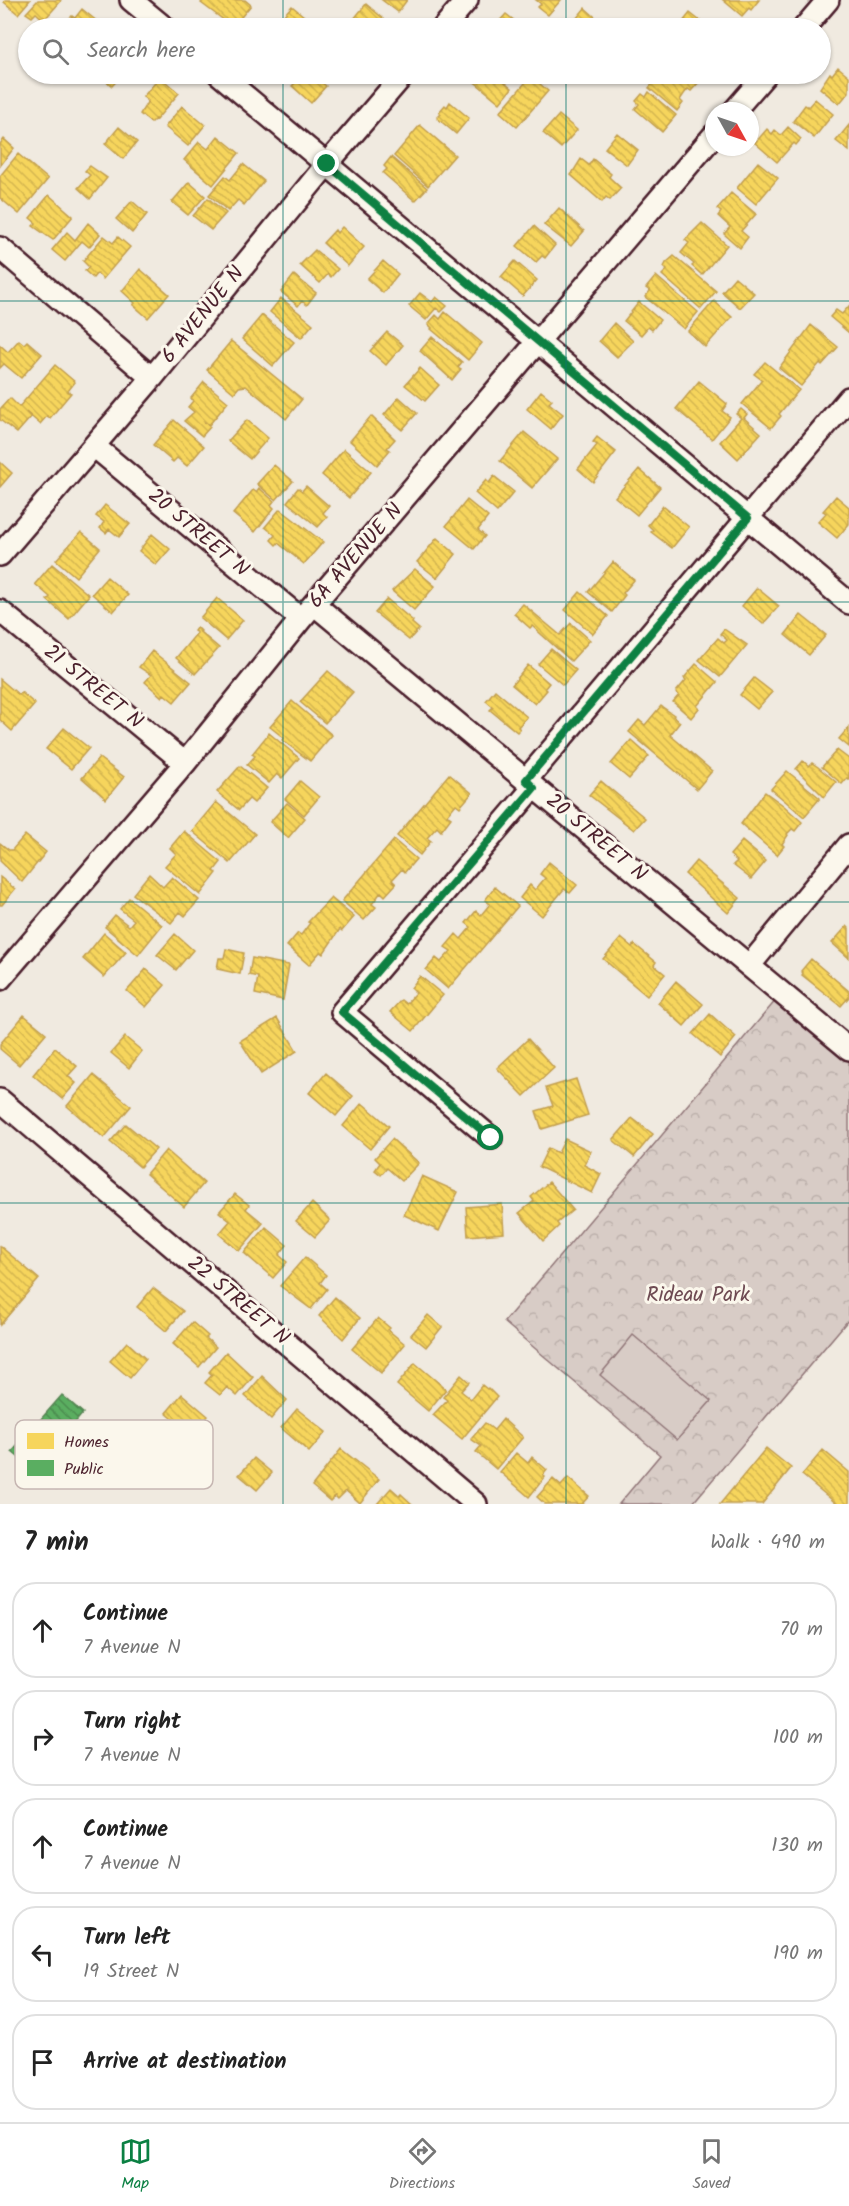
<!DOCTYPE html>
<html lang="en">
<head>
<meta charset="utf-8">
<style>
	:root { --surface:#fff; --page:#f6f6f6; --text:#222; --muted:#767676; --line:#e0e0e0; --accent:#0b8043 }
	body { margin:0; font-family:Kalam,sans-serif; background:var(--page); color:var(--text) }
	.compass { position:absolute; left:705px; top:102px; width:54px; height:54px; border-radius:50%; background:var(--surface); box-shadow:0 2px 4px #0004; rotate:130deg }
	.stop { position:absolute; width:18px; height:18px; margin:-14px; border:4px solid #0b8043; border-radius:50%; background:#fff }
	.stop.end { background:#0b8043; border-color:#fff; box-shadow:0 2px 6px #0008 }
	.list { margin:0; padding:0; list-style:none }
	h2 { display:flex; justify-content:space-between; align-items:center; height:78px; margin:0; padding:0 24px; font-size:26px }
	h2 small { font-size:20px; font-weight:400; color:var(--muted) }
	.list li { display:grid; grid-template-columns:39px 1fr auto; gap:18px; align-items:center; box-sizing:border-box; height:96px; margin:0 12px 12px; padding:0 12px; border:2px solid var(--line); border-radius:24px }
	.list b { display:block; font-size:22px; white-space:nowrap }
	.list p { margin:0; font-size:20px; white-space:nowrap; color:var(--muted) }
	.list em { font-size:20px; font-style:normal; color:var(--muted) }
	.icon { flex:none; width:33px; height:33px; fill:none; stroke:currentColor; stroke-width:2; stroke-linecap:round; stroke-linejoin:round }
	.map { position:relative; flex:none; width:849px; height:1504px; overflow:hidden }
	.search { position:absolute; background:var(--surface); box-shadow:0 2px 4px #0004; left:18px; right:18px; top:18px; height:66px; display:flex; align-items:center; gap:15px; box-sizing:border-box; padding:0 21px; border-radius:33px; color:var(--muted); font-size:22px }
	.sheet { height:618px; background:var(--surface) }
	nav { display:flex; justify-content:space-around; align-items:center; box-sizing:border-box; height:84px; border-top:2px solid var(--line); background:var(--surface); font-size:16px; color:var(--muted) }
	nav a { display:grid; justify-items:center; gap:3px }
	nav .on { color:var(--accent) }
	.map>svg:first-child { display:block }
	.park { fill:url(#park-crowns); stroke:#917678; stroke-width:1.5 }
	.pitch { fill:#d8ccc6; stroke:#917678; stroke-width:1.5 }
	.homes { fill:url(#homes-back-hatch); stroke:#c29e4d; stroke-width:1.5 }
	.public { fill:url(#public-back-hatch); stroke:#558351; stroke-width:1.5 }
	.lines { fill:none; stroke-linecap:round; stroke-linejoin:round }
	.minor-casing { stroke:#4a1f2b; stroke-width:26 }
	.minor { stroke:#fbf7ec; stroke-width:21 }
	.route { stroke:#0b8043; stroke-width:8 }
	.grid { fill:none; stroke:#0f766e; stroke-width:1.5; stroke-opacity:0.55 }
	.labels { text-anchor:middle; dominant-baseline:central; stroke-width:6; stroke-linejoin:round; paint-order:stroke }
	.street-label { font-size:21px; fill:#4a1f2b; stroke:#fbf7ec }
	.park-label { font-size:21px; fill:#6e4a52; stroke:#fbf7ec }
	.key { fill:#fbf7ec; stroke:#c6b6b2; stroke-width:1.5 }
	.key-label { font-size:16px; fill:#4a1f2b }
</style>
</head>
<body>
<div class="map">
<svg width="849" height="1504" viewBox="0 0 849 1504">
	<defs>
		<pattern id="park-crowns" width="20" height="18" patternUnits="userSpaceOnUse" patternTransform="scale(1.5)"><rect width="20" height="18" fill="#d8ccc6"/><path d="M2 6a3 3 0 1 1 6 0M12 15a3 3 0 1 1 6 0" fill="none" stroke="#bbafaa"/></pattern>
		<pattern id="homes-back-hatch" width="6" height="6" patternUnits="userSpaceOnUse" patternTransform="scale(1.5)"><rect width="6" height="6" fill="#f6d55c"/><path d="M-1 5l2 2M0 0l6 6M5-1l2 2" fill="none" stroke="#d4b650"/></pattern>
		<pattern id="public-back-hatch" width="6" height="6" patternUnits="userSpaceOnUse" patternTransform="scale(1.5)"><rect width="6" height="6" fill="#5aae61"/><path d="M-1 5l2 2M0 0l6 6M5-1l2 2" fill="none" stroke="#4c8d50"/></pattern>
	</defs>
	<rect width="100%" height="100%" fill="#f0eae0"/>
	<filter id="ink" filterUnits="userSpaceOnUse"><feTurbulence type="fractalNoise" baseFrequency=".0167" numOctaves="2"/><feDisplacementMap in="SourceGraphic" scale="12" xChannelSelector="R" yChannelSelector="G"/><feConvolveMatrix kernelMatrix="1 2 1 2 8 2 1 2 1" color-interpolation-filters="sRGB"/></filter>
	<g filter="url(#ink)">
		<path class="park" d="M782 993 849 1049V1319L692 1504H619L660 1455 504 1322Z"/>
		<path class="pitch" d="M633 1335 711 1401 677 1440 600 1375Z"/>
		<path class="homes" d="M5 0H30L18 14 4 2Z
			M38 0H60L61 1 44 20 36 13 32 17 26 13Z
			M204 0H245L251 5 233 27 201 3Z
			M382 0H407L398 12Z
			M536 0H561L548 15 538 7 541 4Z
			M723 0H759L751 10 749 8 742 16Z
			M366 4 390 24 386 28H354L349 25Z
			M292 6 311 22 306 28H279L275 25Z
			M585 8 602 23 598 28H575L571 25Z
			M82 9 98 22 93 28H63V25L72 16 75 18Z
			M690 13 709 28H678Z
			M506 14 524 28H493Z
			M838 67 849 76V92L839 104 820 88 830 73 832 75Z
			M106 74H123L112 86 105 80 108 76Z
			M295 74H312L326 86 311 103 292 86 296 82 292 78Z
			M465 74H495L512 88 500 103Z
			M661 74H691L700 81 691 91 688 89 684 94 680 100 683 103 677 111 649 88Z
			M531 76 548 91 517 127 500 112Z
			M160 77 179 93 156 120 155 119 151 123 140 114 148 101 143 97Z
			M649 92 676 115 662 132 635 109 639 104 636 101 642 94 646 97Z
			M815 99 833 114 814 138 793 121 805 105 808 107Z
			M450 102 469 118 456 134 437 118 441 114 439 112 445 105 447 107Z
			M182 106 205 125 188 146 165 127Z
			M559 115 577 130 561 148 543 133Z
			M420 125 455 155 428 186 394 156Z
			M849 125V151L836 141Z
			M119 127 137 142 123 159 105 144Z
			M788 127 801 139 796 145 794 143 777 162 755 143 767 129 772 134 775 130 781 135Z
			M617 133 638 150 627 165 605 148Z
			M218 136 239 153 213 185 184 160 199 142 208 149Z
			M4 139 14 148 0 166V144Z
			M18 154 48 179 19 214 0 198V176Z
			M391 157 427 188 415 201 383 173 387 169 384 166Z
			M581 159 589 165 593 159 611 174 609 177 621 188 610 200 606 197 602 202 571 175Z
			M758 162 778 178 756 204 737 188Z
			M243 164 264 181 244 205 238 200 228 211 209 195 225 176 230 180Z
			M90 166 107 178 90 199 78 188 90 175 85 171Z
			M189 182 205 196 188 215 172 202Z
			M731 193 756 214 741 231 748 237 740 248 724 234 730 227 718 216 721 212 717 209Z
			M49 195 73 216 53 240 33 226 36 223 30 218Z
			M208 198 226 213 211 230 193 216Z
			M132 201 147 214 132 233 116 219Z
			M559 208 584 231 571 246 544 225Z
			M88 223 100 234 89 247 82 241 65 261 52 250 67 232 75 240Z
			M702 223 727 245 702 275 692 266 694 264 681 253 689 243 685 240Z
			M534 226 555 245 545 258 542 256 536 262 517 246Z
			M342 227 364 247 348 266 323 243 335 230 337 233Z
			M104 236 113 243 118 237 130 247 103 279 97 273 93 278 85 271 89 267 83 261Z
			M315 250 338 269 331 277 328 274 320 283 300 265Z
			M674 256 716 291 701 309 662 275 667 270 664 267 666 263Z
			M383 261 398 274 383 293 367 279Z
			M515 261 537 280 523 296 501 277Z
			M140 269 169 294 148 318 133 305 135 303 122 291Z
			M294 275 316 293 307 305 302 301 298 306 281 292Z
			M656 276 698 312 684 329 645 297 650 291 646 288Z
			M735 277 754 293 740 308 722 292Z
			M420 293 432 302 436 297 447 306 441 312 436 308 426 320 409 306Z
			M281 298 313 324 301 338 270 312Z
			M714 301 732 317 705 347 688 331Z
			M639 302 660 320 652 330 648 327 641 335 624 321Z
			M849 306V333L830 317 836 310 842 314Z
			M445 312 482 343 468 360 431 329 432 328 428 324 436 315 440 319Z
			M262 315 294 342 273 366 242 339Z
			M614 323 633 341 617 357 599 341Z
			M811 325 838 347 822 365 820 363 801 386 779 368Z
			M387 332 403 345 386 365 370 351Z
			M432 337 462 362 458 367 461 369 452 380 420 351Z
			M19 340 24 344 27 341 42 354 21 378 4 364 0 368V345L8 352Z
			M231 341 302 399 286 419 246 386 239 387 234 393 207 370Z
			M765 362 799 390 779 414 781 416 771 428 742 404 762 380 754 374Z
			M55 365 75 382 68 391 71 393 50 418 47 416 40 424 26 412 31 417 17 433 0 420V409L10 398 19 407Z
			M420 368 439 385 425 401 405 385Z
			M699 381 727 404 722 411 730 417 712 439 676 409Z
			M204 382 228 402 209 425 203 421 210 427 202 436 184 421 194 412 188 407 193 401 191 398Z
			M541 391 552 400 549 403 563 414 551 429 527 409Z
			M399 397 417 413 402 430 384 415Z
			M741 409 747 414 744 418 761 433 738 459 720 442 741 418 736 414Z
			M371 416 395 439 387 448 390 450 377 465 350 441Z
			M174 420 204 446 187 466 177 458 173 462 153 445Z
			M247 420 268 438 250 459 228 441Z
			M524 432 557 459 532 488 500 461Z
			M597 437 616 452 593 482 578 469 597 445 593 442Z
			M344 449 371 472 349 498 322 475Z
			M0 462 12 473 0 487Z
			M274 465 293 481 276 500 257 484Z
			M639 469 660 487 637 515 615 497Z
			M494 476 514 492 497 512 475 493 486 480 489 483Z
			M306 486 329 506 323 513 327 517 318 527 287 502 298 488 302 491Z
			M259 488 274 501 271 505 274 508 255 532 233 514 253 490 256 492Z
			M836 496 849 507V524L837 538 818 522 826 513 823 511Z
			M467 500 488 517 478 530 485 536 474 549 446 526Z
			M105 505 130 524 119 537 109 529 106 533 100 528 104 522 96 516Z
			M663 506 689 527 672 548 651 532 653 530 648 525Z
			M280 509 323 542 304 564 278 543 276 545 271 540 275 535 265 527Z
			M81 532 100 548 76 577 56 560Z
			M152 534 170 549 156 565 139 551Z
			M437 538 456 554 437 578 417 562Z
			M613 562 634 580 623 593 625 595 612 612 588 592Z
			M52 564 89 595 69 619 47 600 50 597 35 584Z
			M415 569 435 586 414 610 392 591Z
			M107 577 128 595 113 612 92 594Z
			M757 588 779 606 763 624 742 606Z
			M580 592 608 616 593 634 565 610Z
			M217 598 243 620 226 640 200 618Z
			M387 599 413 621 412 623 419 629 409 640 375 613Z
			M523 604 560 635 571 623 590 640 571 661 532 626 530 628 514 614Z
			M801 615 826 635 809 655 785 635Z
			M197 627 201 631 200 632 219 648 195 674 176 658 197 633 194 631Z
			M724 629 747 645 720 677 699 660 718 638 724 643 727 640 720 634Z
			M551 649 576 670 563 685 538 664Z
			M152 651 191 682 174 702 164 694 162 697 145 682 151 675 139 667Z
			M696 664 717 682 697 706 699 708 691 718 673 702 679 695 676 692 686 680 684 678Z
			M528 665 549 683 545 688 547 690 535 704 512 685Z
			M328 671 353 692 325 723 300 702Z
			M754 678 772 692 757 709 740 695Z
			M0 679 19 695 21 692 35 704 12 731 0 720Z
			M495 690 527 717 518 727 520 729 517 732 490 710 493 707 486 701Z
			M292 701 332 735 310 761 282 740 284 738 270 727Z
			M661 706 674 715 673 716 680 722 670 735 712 771 697 789 629 732 639 720 645 725Z
			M849 727V747L839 739Z
			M64 728 89 748 71 769 46 749Z
			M269 733 299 758 282 778 277 774 269 783 247 765 255 756 252 754Z
			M631 740 649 756 629 779 611 764Z
			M837 750 849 759V779L847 778 842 784 822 767Z
			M99 758 124 777 106 799 82 778Z
			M803 761 809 766 812 763 818 767 836 782 824 797 796 769Z
			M240 766 267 788 254 803 249 799 239 810 217 792Z
			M787 771 820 798 804 817 771 789Z
			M449 774 472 793 460 807 456 804 447 815 451 818 441 831 437 827 427 838 431 841 420 855 397 836Z
			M300 781 319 797 304 815 285 799Z
			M601 781 645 818 634 830 589 795Z
			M765 792 783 805 802 822 795 831 792 829 787 834 788 835 782 844 784 846 777 855 741 824Z
			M216 802 255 834 230 863 192 831Z
			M287 803 305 818 288 838 270 822Z
			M184 831 221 862 214 871 217 873 200 895 165 866 176 854 170 848Z
			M25 835 46 852 22 882 0 861V843L9 850H12Z
			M394 840 416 859 405 872 402 869 392 880 396 884 385 896 381 892 372 904 376 907 364 920 342 901Z
			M742 841 766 861 751 879 733 865 737 861 730 855Z
			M696 861 740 898 728 913 685 874Z
			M549 862 577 885 570 893 564 889 542 916 520 898 530 885 535 890 545 878 540 874Z
			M149 874 163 887 172 877 199 900 185 916 180 912 171 923 133 894Z
			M0 877 15 889 2 905H0Z
			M495 887 518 906 448 989 426 970 436 958 441 962 451 951 445 947 456 934 461 939 471 927 466 923 476 911 481 915 490 904 485 900Z
			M129 898 162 925 138 955 105 927 115 915 129 926 134 920 120 909Z
			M331 898 354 917 342 931 340 929 323 954 320 952 309 965 287 946 298 933 301 935 310 923 308 922Z
			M847 926 849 928V958L832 943Z
			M104 933 126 952 104 977 83 959Z
			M175 934 193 950 176 970 157 955Z
			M621 938 632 947 634 944 656 962 654 965 665 974 647 996 603 959Z
			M226 949 244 953 240 974 217 969 219 958H224Z
			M252 958 289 965 283 1000 255 994 258 977 249 975Z
			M811 959 849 991V997L841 1006 802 975 803 973 801 971Z
			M146 969 165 985 146 1007 127 991Z
			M420 976 443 995 413 1031 390 1012 401 1000 406 1004 416 993 411 988Z
			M676 981 703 1004 684 1026 658 1003Z
			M710 1014 736 1037 720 1057 693 1034Z
			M24 1015 46 1033 19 1065 0 1049V1044Z
			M277 1018 297 1051 261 1074 240 1041Z
			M125 1037 142 1051 129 1068 111 1053Z
			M528 1039 554 1068 524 1096 497 1068Z
			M55 1048 77 1066 68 1076 76 1083 62 1099 33 1075Z
			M326 1073 353 1096 336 1116 309 1093Z
			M93 1075 131 1106 104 1138 67 1106Z
			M576 1079 588 1115 542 1129 536 1111 553 1106 546 1088Z
			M362 1103 389 1126 370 1149 343 1126Z
			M632 1118 653 1134 634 1157 613 1140Z
			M126 1124 156 1149 140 1167 110 1142Z
			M392 1139 419 1163 402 1181 387 1168 381 1175 375 1170 380 1163 375 1158Z
			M565 1139 591 1151 584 1165 601 1174 592 1193 539 1167 548 1148 558 1153Z
			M166 1150 204 1183 184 1207 146 1174Z
			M422 1176 458 1192 439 1231 404 1215Z
			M549 1182 573 1210 557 1223 559 1226 543 1241 519 1213 534 1201 531 1197Z
			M235 1194 249 1205 246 1209 263 1223 239 1251 219 1234 230 1221 219 1212Z
			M312 1203 330 1220 315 1237 296 1221Z
			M502 1204 504 1233 468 1236 466 1207Z
			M266 1227 287 1245 279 1255 287 1262 273 1278 244 1253Z
			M0 1246 39 1279 0 1325Z
			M305 1257 326 1275 320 1283 327 1289 311 1309 280 1286Z
			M153 1288 183 1311 166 1331 137 1307Z
			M335 1297 360 1318 343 1339 319 1316Z
			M428 1315 442 1327 426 1347 411 1335Z
			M378 1318 390 1328 388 1330 405 1344 381 1373 352 1349Z
			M192 1322 208 1336 206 1338 216 1347 199 1367 173 1344Z
			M127 1342 146 1359 130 1378 110 1361Z
			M226 1352 253 1377 237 1396 227 1387 220 1395 205 1383 212 1375 209 1372Z
			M415 1363 446 1389 428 1411 397 1385Z
			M461 1375 469 1382 461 1391 471 1399 482 1385 487 1389 488 1388 497 1397 462 1439 433 1415 447 1400 443 1397Z
			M262 1376 287 1400 271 1419 245 1396Z
			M182 1394 208 1416 194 1433 186 1426 184 1428 166 1413Z
			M297 1409 326 1432 309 1452 281 1428Z
			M503 1419 523 1437 496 1469 476 1452 481 1446 471 1439 485 1423 494 1430Z
			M766 1448 791 1468 762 1504H720Z
			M341 1449 379 1479 360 1503 346 1491 338 1499 335 1496 330 1501 312 1486Z
			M823 1450 849 1472V1504H837L802 1475Z
			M516 1453 528 1463 532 1457 547 1470 543 1475 545 1477 529 1497 500 1472Z
			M254 1458 272 1473 257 1490 239 1475Z
			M568 1478 589 1496 582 1504H545L537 1497 553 1479 561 1486Z
			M391 1488 400 1496 401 1494 412 1504H377Z"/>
		<path class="public" d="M62 1395 83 1413 73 1425 111 1457 99 1470 84 1458 57 1489 12 1452Z"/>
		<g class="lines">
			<g class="minor-casing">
				<path id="minor" d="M131 0 165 28
					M443 28 467 0
					M804 28 828 0
					M219 74 849 603
					M734 111 766 74
					M0 248 152 378
					M94 446 301 619
					M0 555 152 378 327 164 404 74
					M315 605 849 1049
					M0 611 185 763
					M526 780 849 398
					M749 966 849 845
					M0 979 185 763 301 619 714 135
					M0 1100 476 1504
					M491 1138 342 1012 534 787"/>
			</g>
			<use href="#minor" class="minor"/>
		</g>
	</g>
	<g class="lines" filter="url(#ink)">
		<path class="route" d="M327 164 748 518 526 780 534 788 342 1012 491 1138"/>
	</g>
	<path class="grid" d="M283 0V28M566 0V28M283 74V1504M566 74V1504M0 301H849M0 602H849M0 902H849M0 1203H849"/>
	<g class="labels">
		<g class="street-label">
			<text transform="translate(203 315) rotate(-51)">6 AVENUE N</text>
			<text transform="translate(198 533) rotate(40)">20 STREET N</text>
			<text transform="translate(356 556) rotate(-49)">6A AVENUE N</text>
			<text transform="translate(93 687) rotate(39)">21 STREET N</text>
			<text transform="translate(596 838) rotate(40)">20 STREET N</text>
			<text transform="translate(238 1301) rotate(40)">22 STREET N</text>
		</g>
		<g class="park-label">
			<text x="698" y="1295">Rideau Park</text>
		</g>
	</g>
	<rect x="15" y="1420" width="198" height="69" rx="9" class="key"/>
	<rect x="27" y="1433" width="27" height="16" fill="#f6d55c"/>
	<rect x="27" y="1460" width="27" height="16" fill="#5aae61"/>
	<g class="key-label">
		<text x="64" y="1447">Homes</text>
		<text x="64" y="1474">Public</text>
	</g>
</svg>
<svg class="compass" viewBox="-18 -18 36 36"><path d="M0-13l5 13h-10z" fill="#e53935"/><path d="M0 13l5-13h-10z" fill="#767676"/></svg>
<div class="stop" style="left:491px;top:1138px"></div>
<div class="stop end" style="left:327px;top:164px"></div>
<div class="search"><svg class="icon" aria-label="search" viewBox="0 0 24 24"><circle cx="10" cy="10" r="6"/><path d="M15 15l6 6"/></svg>Search here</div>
</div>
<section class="sheet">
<h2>7 min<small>Walk · 490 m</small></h2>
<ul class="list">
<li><svg class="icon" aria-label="ahead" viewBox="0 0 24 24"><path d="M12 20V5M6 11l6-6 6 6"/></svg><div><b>Continue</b><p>7 Avenue N</p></div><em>70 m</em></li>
<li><svg class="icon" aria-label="right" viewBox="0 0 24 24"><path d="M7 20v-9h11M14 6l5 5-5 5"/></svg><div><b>Turn right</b><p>7 Avenue N</p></div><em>100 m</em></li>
<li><svg class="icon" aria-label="ahead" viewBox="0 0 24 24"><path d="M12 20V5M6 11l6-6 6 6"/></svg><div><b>Continue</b><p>7 Avenue N</p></div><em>130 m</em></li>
<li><svg class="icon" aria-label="left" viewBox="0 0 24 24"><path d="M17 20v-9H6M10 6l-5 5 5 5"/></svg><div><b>Turn left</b><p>19 Street N</p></div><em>190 m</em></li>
<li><svg class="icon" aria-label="arrive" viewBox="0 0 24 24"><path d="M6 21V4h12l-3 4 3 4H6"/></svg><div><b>Arrive at destination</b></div></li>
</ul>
</section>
<nav>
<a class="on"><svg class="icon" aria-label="map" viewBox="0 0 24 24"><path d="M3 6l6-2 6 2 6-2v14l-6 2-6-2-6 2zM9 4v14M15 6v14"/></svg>Map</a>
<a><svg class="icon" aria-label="directions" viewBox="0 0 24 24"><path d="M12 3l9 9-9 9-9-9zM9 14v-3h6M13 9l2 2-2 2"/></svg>Directions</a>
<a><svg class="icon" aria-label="saved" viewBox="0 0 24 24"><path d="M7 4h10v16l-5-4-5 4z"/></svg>Saved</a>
</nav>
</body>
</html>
